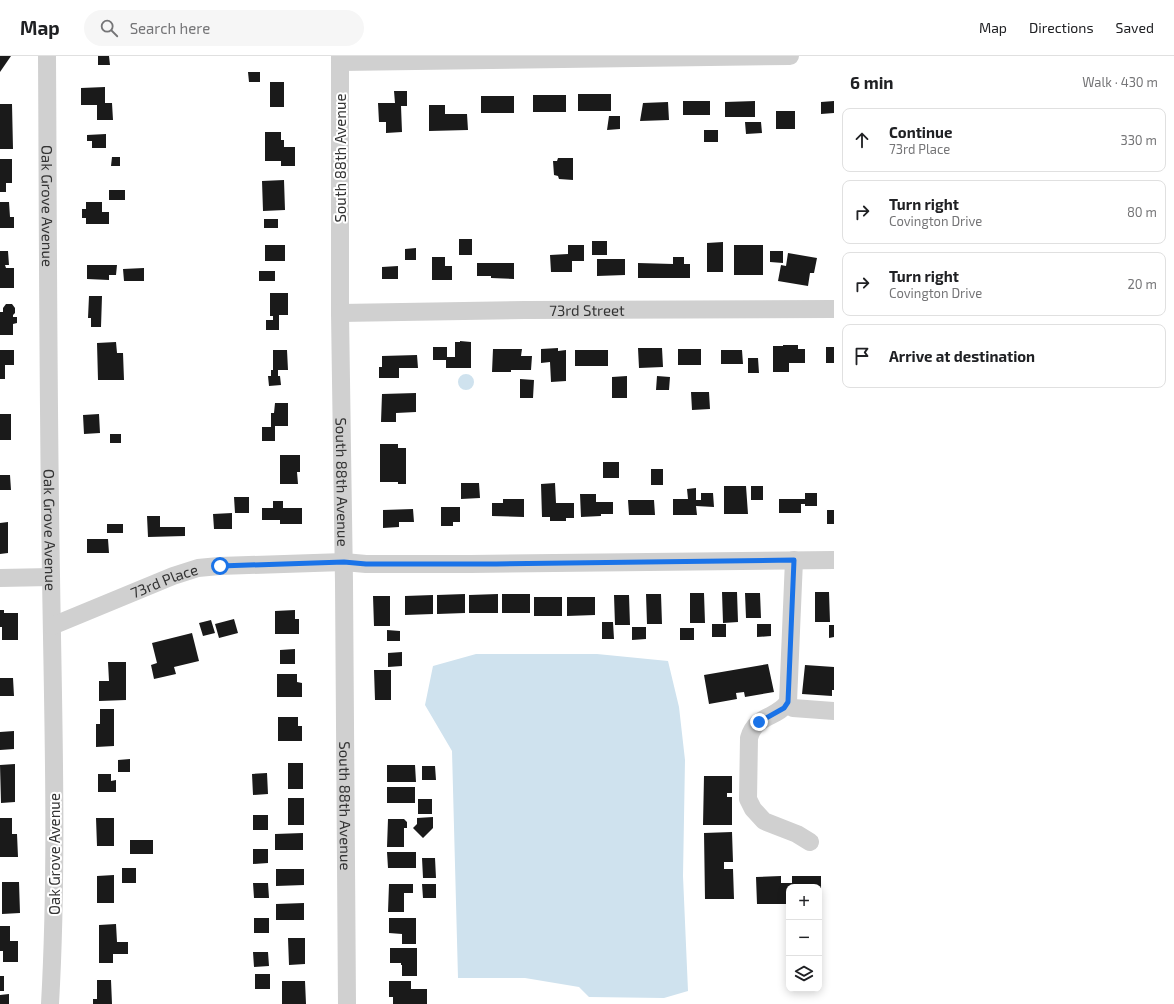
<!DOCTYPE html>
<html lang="en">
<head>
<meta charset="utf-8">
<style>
	:root { --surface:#fff; --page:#f6f6f6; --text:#202124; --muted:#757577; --line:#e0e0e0 }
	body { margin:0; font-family:"Exo 2",sans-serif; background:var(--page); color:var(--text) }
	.controls { position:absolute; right:12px; bottom:12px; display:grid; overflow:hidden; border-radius:8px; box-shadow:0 2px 10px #0003 }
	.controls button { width:36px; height:36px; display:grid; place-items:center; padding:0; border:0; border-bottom:1px solid var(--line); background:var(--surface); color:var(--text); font:20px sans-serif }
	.stop { position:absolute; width:12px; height:12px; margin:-9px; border:3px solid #1a73e8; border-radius:50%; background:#fff }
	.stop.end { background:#1a73e8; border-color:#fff; box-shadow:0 1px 4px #0008 }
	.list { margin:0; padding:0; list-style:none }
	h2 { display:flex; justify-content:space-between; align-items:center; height:52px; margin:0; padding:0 16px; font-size:17px }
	h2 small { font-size:13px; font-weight:400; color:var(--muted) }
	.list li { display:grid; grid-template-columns:26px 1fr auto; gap:12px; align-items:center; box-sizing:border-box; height:64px; margin:0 8px 8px; padding:0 8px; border:1px solid var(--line); border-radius:8px }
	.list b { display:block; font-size:15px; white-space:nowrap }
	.list p { margin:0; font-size:13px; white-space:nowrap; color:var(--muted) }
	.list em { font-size:13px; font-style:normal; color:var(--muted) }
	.icon { flex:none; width:22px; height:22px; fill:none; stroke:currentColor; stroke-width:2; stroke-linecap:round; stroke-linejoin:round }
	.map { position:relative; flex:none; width:834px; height:948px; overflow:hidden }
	header { display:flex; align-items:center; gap:24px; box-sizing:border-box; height:56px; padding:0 20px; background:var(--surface); border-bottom:1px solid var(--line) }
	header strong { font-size:19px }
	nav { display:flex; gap:22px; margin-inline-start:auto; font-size:14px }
	.search { width:280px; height:36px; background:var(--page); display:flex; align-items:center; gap:10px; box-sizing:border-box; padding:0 14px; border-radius:22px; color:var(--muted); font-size:15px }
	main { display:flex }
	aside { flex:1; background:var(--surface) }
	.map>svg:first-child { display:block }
	.water { fill:#cfe2ee }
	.building { fill:#1a1a1a }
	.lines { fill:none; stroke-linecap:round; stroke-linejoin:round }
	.minor { stroke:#d0d0d0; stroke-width:18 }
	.route { stroke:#1a73e8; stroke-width:5 }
	.labels { text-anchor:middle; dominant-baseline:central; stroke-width:4; stroke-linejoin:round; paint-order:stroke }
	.street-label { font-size:15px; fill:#333; stroke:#fff }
</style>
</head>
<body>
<header>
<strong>Map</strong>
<div class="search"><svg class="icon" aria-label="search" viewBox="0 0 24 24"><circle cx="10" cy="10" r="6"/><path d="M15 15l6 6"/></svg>Search here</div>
<nav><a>Map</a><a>Directions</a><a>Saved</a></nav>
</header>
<main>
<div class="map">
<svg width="834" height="948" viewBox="0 0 834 948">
	<rect width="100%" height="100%" fill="#fff"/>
	<path class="water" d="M458 326a8 8 0 1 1 16 0a8 8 0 1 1-16 0Z
		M476 598H597L668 605 679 651 685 704 683 820 688 935 664 942 589 941 579 931 525 922H458L452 695 425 649 433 610Z"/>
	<path class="building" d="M0 0H11L0 16Z
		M98 0H109L110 9H98Z
		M248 16H260V26H249Z
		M270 26H284V51H270Z
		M105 31V47H112L113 64H97V49H81V32Z
		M394 35H407V50H401L402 76 386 77V66H379L378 47H395Z
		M578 38H611V55H578Z
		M533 39H566V56H533Z
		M481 40H514V57H481Z
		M683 45H710V59H683Z
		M755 45V61H725V46Z
		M834 45V57L821 58V46Z
		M668 46 669 64 640 65 643 47Z
		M0 48H12L13 93H0Z
		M429 49H445V58H467L468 74 429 75Z
		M776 55H795V73H776Z
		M609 60H620V73L607 74Z
		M745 66H761L762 77 746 78Z
		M704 74H718V86H704Z
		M265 76H281V84H284V91H295V110H281V105H265Z
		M106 78V92H92V85H87V79Z
		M112 101H120V110H111Z
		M558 102H573V124L559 123 558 120 554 119 553 105H557Z
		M0 103H12V127H6V136H0Z
		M284 124 285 154 263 155 262 125Z
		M109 134H125V144H109Z
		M0 146H9L10 161H14V172H0Z
		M86 146H102V156H109V168H86V162H82V153H86Z
		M264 163H278V172H264Z
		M459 183H472V199H459Z
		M592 185H607V199H592Z
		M723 186V216H707V187Z
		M265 189H285V205H265Z
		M568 189H584V205H572V216H551L550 199 568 198Z
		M734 189H763V219H734Z
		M416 192V204H405V193Z
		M0 195H8L9 209H5L6 212H14V232H0Z
		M770 195H783V207L770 206Z
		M788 197 817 202 814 217H810L808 230 778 225 781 209 786 210Z
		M432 201H445V210H452V224H432Z
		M673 201H684V208H690V222H638V207L673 208Z
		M597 203H625V219L597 220Z
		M477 207H514V223L491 222V220H477Z
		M87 209H117L116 219H109V224L87 223Z
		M398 210V223H382V211Z
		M144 212V225H124L123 213Z
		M259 215H275V225H259Z
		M270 237H288V259H279V274H266V264H273V260H270Z
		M89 240H102L101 271H91V262H88Z
		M6 248H12L15 252V257L13 259V261H17V267L13 268V279H0V256H3V252Z
		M460 285 471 286V312H446V304H433V291H447V301H455V286H460Z
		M116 286 117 297H123L124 324H98L97 287Z
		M783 289H798V293H805V307H789V316H773V290H783Z
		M826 291H834V307H826Z
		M558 292V295L566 294V325L551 326 550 306 541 307V293Z
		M638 292H662L663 311 639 312Z
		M493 293H522L521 300H532L531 314H511V316H492Z
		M678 293H701V309H678Z
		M0 294H14V309H5V323H0Z
		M273 294H287L288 314H278V320H280L281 329 269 330 268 320H271V314H273Z
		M575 294H608V310H575Z
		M721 294H742L743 308H721Z
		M417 299 418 312H399V322H379V311H382V300Z
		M748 302H758L759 317H748Z
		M627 320V342H612V321Z
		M657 320 670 321 669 334H656Z
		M520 323 534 324 533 342H520Z
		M691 336H709L710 353 692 354Z
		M416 337V356L396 357V366H381L382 338Z
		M275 347H288V370H275V385H262V371H271V357H274Z
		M0 358H11V384H0Z
		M99 358 100 377 84 378 83 359Z
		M110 378H121V387H110Z
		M380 388H398V392H406V428H398V426H380Z
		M280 399H300V416H297L298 428H280Z
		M603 406H619V422H603Z
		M651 413H663V429H651Z
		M0 419H10L11 434H0Z
		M461 427H479L480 442 461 443Z
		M555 427 556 447H574V462H566V465H550V461H542L541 428Z
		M724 430H746L748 458H724Z
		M751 430H763V444H751Z
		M696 432V444H701V437H713L714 451 696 450 697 459H673V443H688L687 433Z
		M805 437H817V450H805V448H801V457H779V443H805Z
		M580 438H596V446H613V458H601V460L581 461Z
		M234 441H249V457H235Z
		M503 443H524V461L492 460V447H503Z
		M628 444H654L655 459H629Z
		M273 445H283V452H302V468H280V464H262V452H273Z
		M441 451H460V466H453V470H441Z
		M413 453 414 466H399V471L383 472V454Z
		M827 454H834V468H827Z
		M232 457V473H214L213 458Z
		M147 460H160V471H185V480L148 481Z
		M8 466V497L0 498V467Z
		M107 468H123V477H107Z
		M87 483H108L109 497H87Z
		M722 536H737L738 566 723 567Z
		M815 536H829L830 566H815Z
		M690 537H704L705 567H690Z
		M745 537H760L761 562H746Z
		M465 538V557L437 558V539Z
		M498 538V557H469V539Z
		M502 538H530V557H502Z
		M646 538H661L662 568H647Z
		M433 539V558L405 559V540Z
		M614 539H629L630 569H615Z
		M373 540H390V570H374Z
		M534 541H562V560H534Z
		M567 541H595V559L567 560Z
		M0 554H4V557H18V584H2V571H0Z
		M295 554V563H299V578H275V555Z
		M234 563 238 577 219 582 215 568Z
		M211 564 215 577 203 580 199 567Z
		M602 566H613L614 583H602Z
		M712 568H726V581H712Z
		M757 568H771V580L757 581Z
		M829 569H834V581L829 582Z
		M632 571H646V583L632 584Z
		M680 572H694V584H680Z
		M387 574 400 575V585H387Z
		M192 577 199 605 174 611 176 618 154 623 151 609 157 607 152 587Z
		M295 593V608H280V594Z
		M402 596V610L388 611V597Z
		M108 606H126V644L99 645V625H109Z
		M768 608 774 636 745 641 744 636 736 637 737 643 709 648 704 619Z
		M805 609 834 611V634H832V640L802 638Z
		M374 614H391V644H375Z
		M277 618H297V626L302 627V641H277Z
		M0 622H13L14 640H0Z
		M100 653H114V690L96 691V668H100Z
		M278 661H298V670H302V685H278Z
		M14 675V693L0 694V676Z
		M130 703V716H118V704Z
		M288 707H303V733H288Z
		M15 708V746L1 747 0 709Z
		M387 709H415L416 726H387Z
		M422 710H435L436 724H422Z
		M267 717 268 738 253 739 252 718Z
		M98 718H111V725L116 724V736H98Z
		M704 720H732V737H727V741H732V769H703Z
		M387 731H415V747H387Z
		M288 742H304V769H288Z
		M418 743H432V758H418Z
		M253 759H268V774H253Z
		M433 761V772L423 782 413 772 417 768V762Z
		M0 762H12V778H17L18 801H0Z
		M96 762H114V790H97Z
		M388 763H404L407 766V772H404V791H387Z
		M732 776 733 806H724V813H733L734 843H705L704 777Z
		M303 777V794H275V778Z
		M130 784H153V798H130Z
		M253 793H268V807L253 808Z
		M387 796H416V812H388Z
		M422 802H435L436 822H423Z
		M122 812H136V827H122Z
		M276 813H304V829L276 830Z
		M114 819V847H97V820Z
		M781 820V827H792V820H821V848H819V831H789V848H757L756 821Z
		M2 826H19L20 857 2 858Z
		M253 827H268L269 842H254Z
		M389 828H413V837H404V856H388Z
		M422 828H436V842H423Z
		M304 847V864H276V848Z
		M254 862H269V877H254Z
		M389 862H416V888H402V878L389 877Z
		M116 868 117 886H128V898H113V907H99V869Z
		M0 870H10V885H18V906H3V895H0Z
		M288 882H305V908L289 909Z
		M390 892H417V920H402V909H401V907H390Z
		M253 896H268L269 910 254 911Z
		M255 918H270V933H255Z
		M0 920H4V935H0Z
		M97 924H111L112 948H93V943H97Z
		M282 925H305L306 948H282Z
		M389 925H411V933H427V948H393V941H389Z
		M9 938V948H0V939Z"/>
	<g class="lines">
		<g class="minor">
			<path id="s1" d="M47 0C48 173 48 346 51 519 53 662 58 805 50 948"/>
			<path id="s2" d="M340 0V257L344 527 347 948"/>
			<path d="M340 6 790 0"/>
			<path id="s3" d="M340 257 525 254 834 253"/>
			<path d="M794 504 788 646C777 663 756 658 749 682L748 743 753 753 764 765 797 778 810 786"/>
			<path d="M0 522 51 521"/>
			<path id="s4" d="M52 570 173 520 198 512 219 510 344 506 366 508H470L834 504"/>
			<path d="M787 648 793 652 834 655"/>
		</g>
	</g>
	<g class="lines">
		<path class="route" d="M220 510 344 506 366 508H496L794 504 788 646 784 652 759 666"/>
	</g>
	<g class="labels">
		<g class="street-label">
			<text transform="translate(340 102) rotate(-90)">South 88th Avenue</text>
			<text stroke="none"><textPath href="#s1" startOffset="150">Oak Grove Avenue</textPath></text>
			<text stroke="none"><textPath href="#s3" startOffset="247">73rd Street</textPath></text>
			<text stroke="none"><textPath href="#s2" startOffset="426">South 88th Avenue</textPath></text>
			<text stroke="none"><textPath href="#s1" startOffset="474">Oak Grove Avenue</textPath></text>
			<text stroke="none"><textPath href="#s4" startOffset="121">73rd Place</textPath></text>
			<text stroke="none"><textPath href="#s2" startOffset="750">South 88th Avenue</textPath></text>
			<text transform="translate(54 798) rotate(-90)">Oak Grove Avenue</text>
		</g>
	</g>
</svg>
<div class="controls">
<button>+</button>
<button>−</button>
<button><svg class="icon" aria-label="layers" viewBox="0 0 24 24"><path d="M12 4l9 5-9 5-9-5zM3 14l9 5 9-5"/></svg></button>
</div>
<div class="stop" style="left:220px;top:510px"></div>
<div class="stop end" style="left:759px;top:666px"></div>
</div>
<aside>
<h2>6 min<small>Walk · 430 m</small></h2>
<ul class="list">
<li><svg class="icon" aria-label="ahead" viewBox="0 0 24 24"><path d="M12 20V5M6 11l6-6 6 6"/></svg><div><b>Continue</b><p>73rd Place</p></div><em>330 m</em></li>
<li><svg class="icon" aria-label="right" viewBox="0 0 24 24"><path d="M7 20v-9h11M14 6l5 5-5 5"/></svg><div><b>Turn right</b><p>Covington Drive</p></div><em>80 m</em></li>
<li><svg class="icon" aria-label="right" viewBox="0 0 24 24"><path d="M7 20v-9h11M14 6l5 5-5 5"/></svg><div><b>Turn right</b><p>Covington Drive</p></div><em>20 m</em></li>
<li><svg class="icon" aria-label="arrive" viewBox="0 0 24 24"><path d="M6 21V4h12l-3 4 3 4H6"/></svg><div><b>Arrive at destination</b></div></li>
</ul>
</aside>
</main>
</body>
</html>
